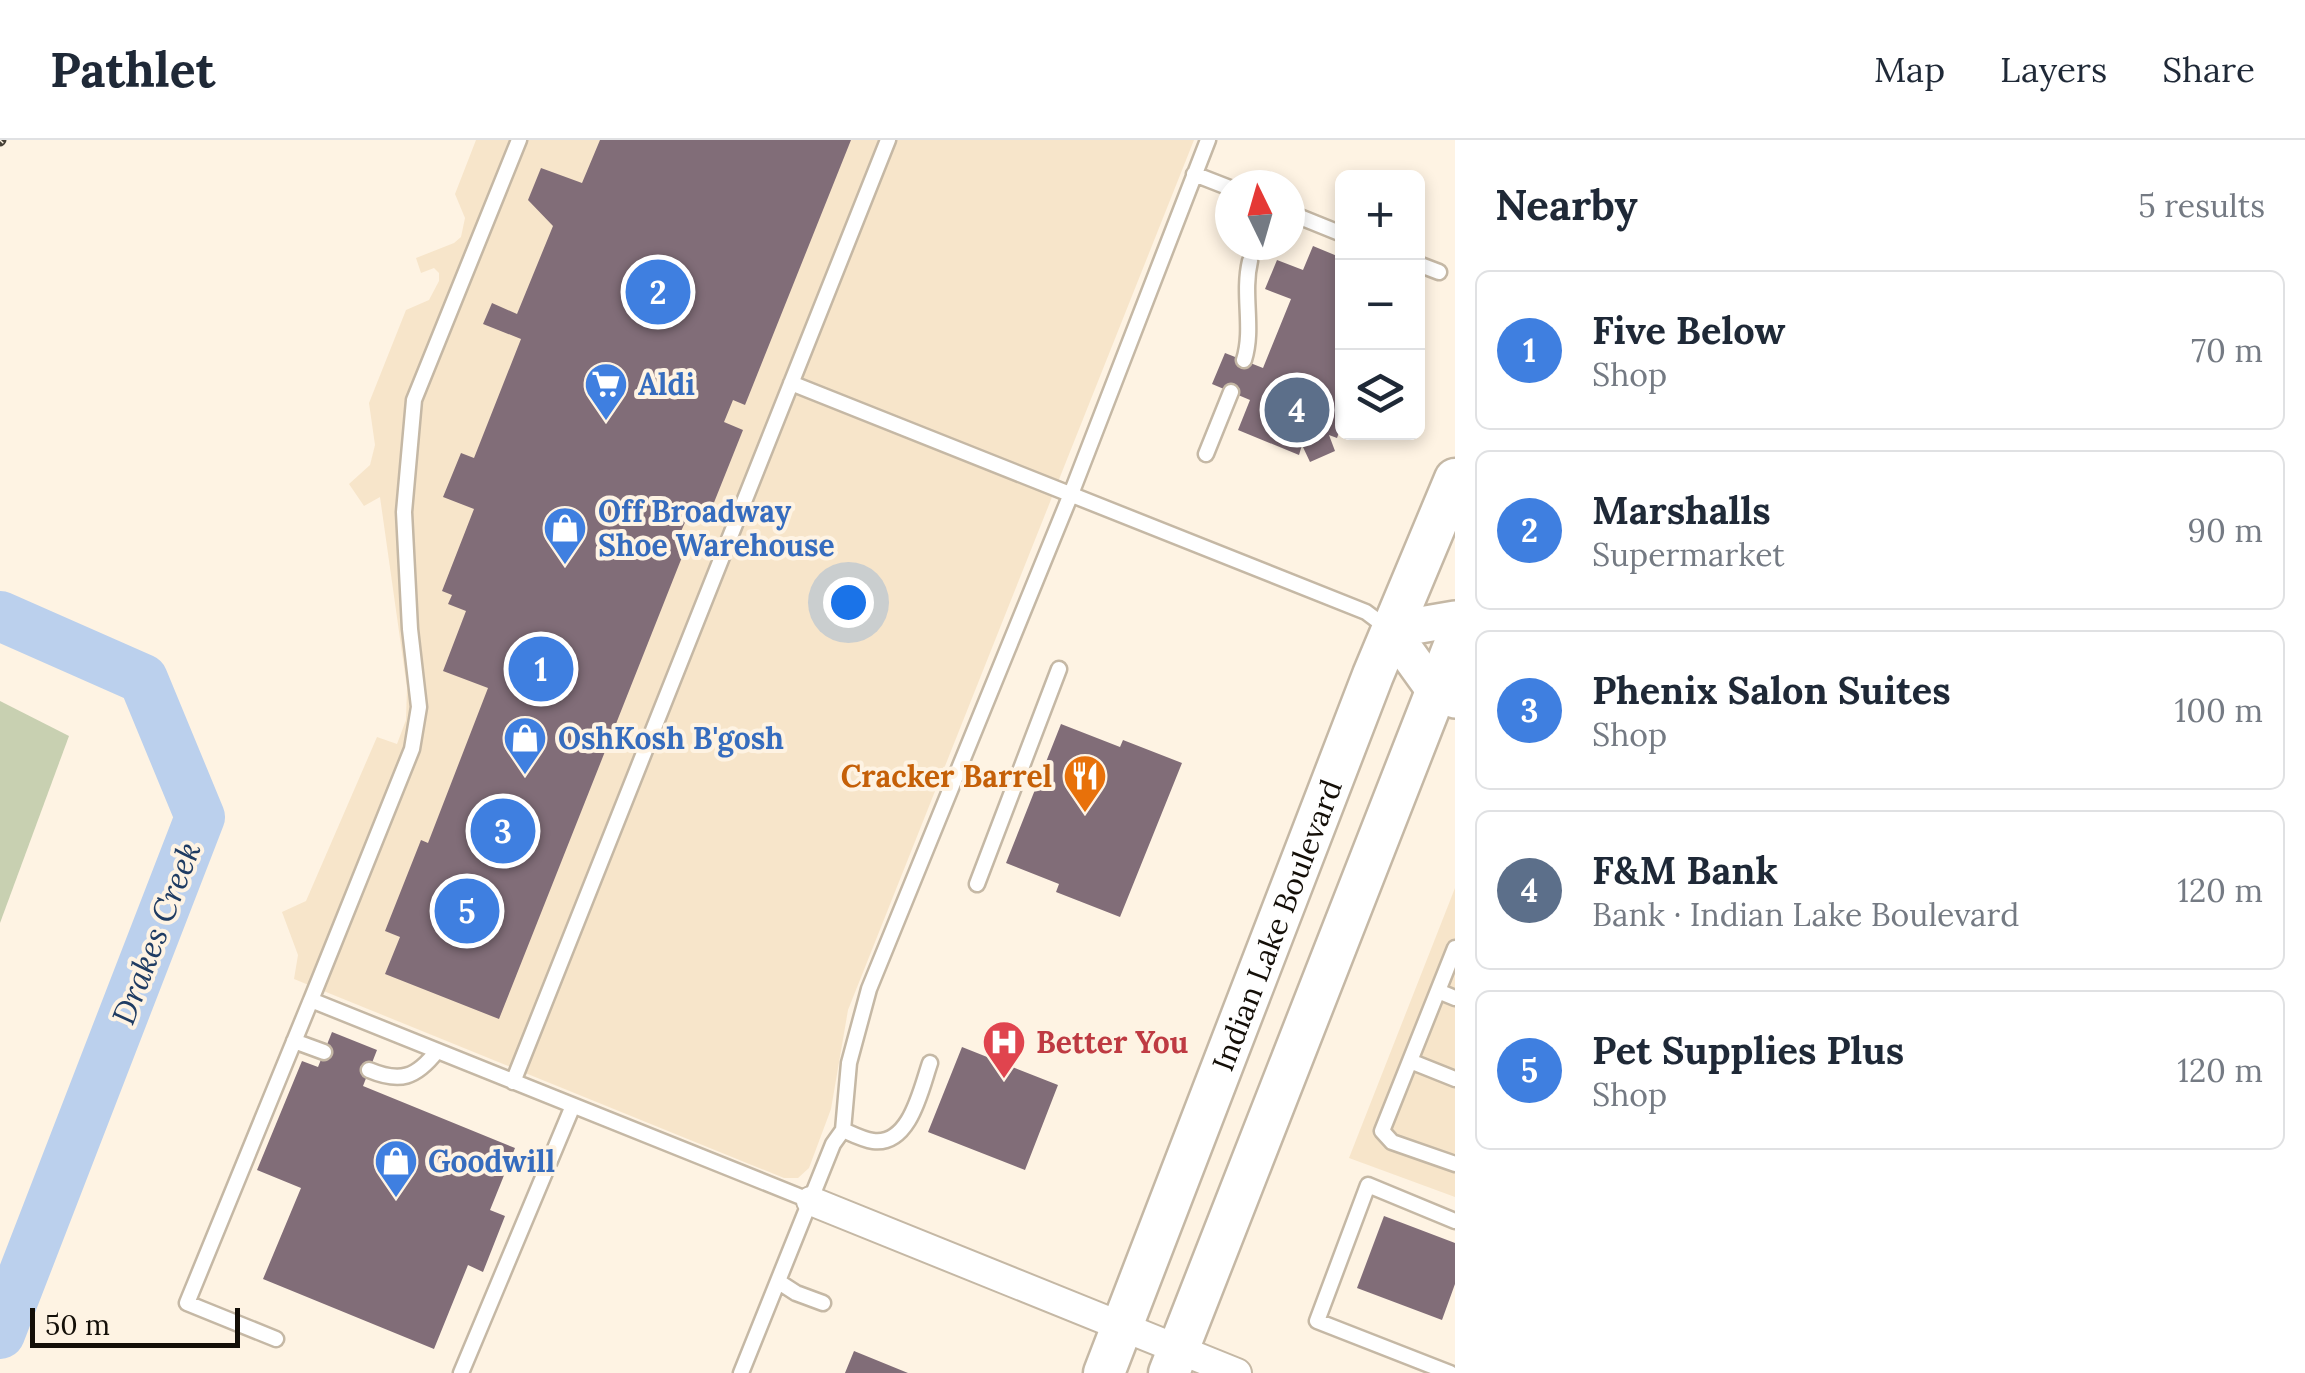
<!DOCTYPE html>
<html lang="en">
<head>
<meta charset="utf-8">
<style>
	:root { --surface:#fff; --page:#f2f2f3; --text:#1f2937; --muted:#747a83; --line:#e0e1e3; --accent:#a73895 }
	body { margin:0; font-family:Lora,serif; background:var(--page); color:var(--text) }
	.controls { position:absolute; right:30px; top:30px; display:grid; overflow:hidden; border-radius:15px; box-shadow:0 5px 15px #0003 }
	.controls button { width:90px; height:90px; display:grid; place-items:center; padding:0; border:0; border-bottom:2px solid var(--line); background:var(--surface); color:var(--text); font:50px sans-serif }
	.compass { position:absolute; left:1215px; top:30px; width:90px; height:90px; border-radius:50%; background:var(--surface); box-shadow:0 5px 15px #0003; rotate:355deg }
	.scale { position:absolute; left:30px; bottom:25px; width:210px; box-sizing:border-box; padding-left:10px; border:5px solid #140f08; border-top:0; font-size:28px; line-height:35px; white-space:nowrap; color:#140f08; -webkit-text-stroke:8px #fef3e3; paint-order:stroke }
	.you { position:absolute; left:848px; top:462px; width:35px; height:35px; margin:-25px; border:8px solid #fff; border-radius:50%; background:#1a73e8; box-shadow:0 0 0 15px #1a73e833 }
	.badge { display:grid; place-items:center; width:65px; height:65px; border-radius:50%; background:var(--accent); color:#fff; font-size:32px; font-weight:700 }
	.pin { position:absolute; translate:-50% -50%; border:5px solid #fff; box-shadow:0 2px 10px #0006 }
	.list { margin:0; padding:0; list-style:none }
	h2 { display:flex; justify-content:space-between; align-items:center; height:130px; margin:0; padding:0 40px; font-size:42px }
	h2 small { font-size:32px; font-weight:400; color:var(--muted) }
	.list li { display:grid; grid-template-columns:65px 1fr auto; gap:30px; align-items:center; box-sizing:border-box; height:160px; margin:0 20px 20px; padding:0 20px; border:2px solid var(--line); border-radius:15px }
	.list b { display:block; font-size:38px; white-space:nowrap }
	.list p { margin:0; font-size:32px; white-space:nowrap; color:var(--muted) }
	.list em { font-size:32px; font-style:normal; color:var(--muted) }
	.icon { flex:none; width:55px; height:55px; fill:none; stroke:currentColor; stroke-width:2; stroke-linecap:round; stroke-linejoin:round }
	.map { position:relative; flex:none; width:1455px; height:1233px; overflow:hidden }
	header { display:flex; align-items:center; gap:60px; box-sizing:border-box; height:140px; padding:0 50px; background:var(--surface); border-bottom:2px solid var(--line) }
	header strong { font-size:48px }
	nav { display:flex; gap:55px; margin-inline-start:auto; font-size:35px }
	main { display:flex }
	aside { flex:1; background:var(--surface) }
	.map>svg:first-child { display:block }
	.built { fill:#f7e5ca }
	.green { fill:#c8d0b1 }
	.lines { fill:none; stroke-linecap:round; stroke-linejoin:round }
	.river { stroke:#bbd0ed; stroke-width:50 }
	.building { fill:#816d78 }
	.service-casing { stroke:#c5b8a5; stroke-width:19 }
	.minor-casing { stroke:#c5b8a5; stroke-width:32 }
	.tertiary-casing { stroke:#c5b8a5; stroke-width:40 }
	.secondary-casing { stroke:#c5b8a5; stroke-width:45 }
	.service { stroke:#fff; stroke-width:14 }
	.minor { stroke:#fff; stroke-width:28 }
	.tertiary { stroke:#fff; stroke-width:35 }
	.secondary { stroke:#fff; stroke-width:40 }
	.rail-casing { stroke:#464037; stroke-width:11 }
	.rail { stroke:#fef3e3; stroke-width:8; stroke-dasharray:22; stroke-linecap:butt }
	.labels { text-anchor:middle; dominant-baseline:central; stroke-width:8; stroke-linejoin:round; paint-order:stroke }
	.shop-label { font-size:30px; font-weight:bold; fill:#366cbe; stroke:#fef3e3; text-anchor:start }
	.food-label { font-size:30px; font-weight:bold; fill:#c56008; stroke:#fef3e3; text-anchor:end }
	.street-label { font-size:30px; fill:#140f08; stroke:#fef3e3 }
	.health-label { font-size:30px; font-weight:bold; fill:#be3a42; stroke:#fef3e3; text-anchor:start }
	.water-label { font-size:32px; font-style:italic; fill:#1f3c63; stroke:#fef3e3 }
</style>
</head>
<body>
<header>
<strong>Pathlet</strong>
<nav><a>Map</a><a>Layers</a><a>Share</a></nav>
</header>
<main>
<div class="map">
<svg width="1455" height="1233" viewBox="0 0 1455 1233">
	<rect width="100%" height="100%" fill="#fef3e3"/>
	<path class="built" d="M476 0H1194L848 870 831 969 809 1028 798 1038H784L294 839 298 815 282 772 306 761 377 597 397 604 406 580 407 548 380 357 364 366 349 344 370 325 375 305 369 263 406 170 429 160 439 141V133L434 128 421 133 416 118 454 103 461 97 465 78 455 54Z
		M1455 748V1057L1349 1018Z"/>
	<path class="green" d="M0 561 69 596 0 783Z"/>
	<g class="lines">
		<path class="river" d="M0 476 143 539 200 677 0 1194"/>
	</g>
	<path class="building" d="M600 0H851L745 265 733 260 724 282 743 290 705 385 687 378 678 398 688 402 499 879 385 834 400 797 385 791 421 700 428 703 488 548 443 531 466 471 448 464 452 455 442 451 474 369 443 357 461 313 474 318 521 199 483 184 492 163 517 174 553 86 528 60 541 28 582 43Z
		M1313 106 1342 118V284L1337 298 1329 295 1335 311 1310 322 1302 305 1299 315 1238 290 1250 260 1212 244 1225 213 1263 228 1291 159 1265 149 1277 120 1303 130Z
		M1061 584 1120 607 1123 600 1182 623 1120 777 1056 752 1059 744 1006 723Z
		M332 892 377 910 363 946 515 1008 490 1070 505 1076 483 1132 468 1125 434 1209 263 1139 301 1048 257 1030 302 921 318 927Z
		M962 907 1058 945 1025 1030 928 992Z
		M1384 1076 1455 1103V1144L1442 1180 1357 1148Z
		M854 1211 908 1233H845Z"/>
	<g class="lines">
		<g class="service-casing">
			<path id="service" d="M519 0 414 260 404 372 410 489 419 567 412 609 311 860 811 1061
				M1194 34 1230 48
				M1290 73 1342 94
				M1418 124 1439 132
				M1244 220C1254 188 1242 155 1250 121
				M791 243 1366 472 1390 490
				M1206 314 1231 252
				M977 744 1059 529
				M1455 808 1382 991 1392 1002 1455 1024
				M1438 851 1455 858
				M294 901 324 912
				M1410 921 1455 939
				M369 930C400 943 416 938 437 911
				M513 942 888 0
				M843 990C852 994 864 1000 873 1001 910 1006 921 949 930 923
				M779 1142 796 1153 823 1163
				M276 1199 187 1163 311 860
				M461 1233 572 968
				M741 1233 833 1004 843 990 849 923 869 849 1071 354 1208 0
				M1450 1233 1317 1181 1368 1045 1455 1081"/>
		</g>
		<g class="minor-casing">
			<path id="minor" d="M811 1061 1237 1233"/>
		</g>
		<g class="tertiary-casing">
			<path id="tertiary" d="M1455 479 1391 490 1437 554 1455 560"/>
		</g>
		<g class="secondary-casing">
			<g id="secondary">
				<path id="s1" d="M1104 1233 1373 535 1455 339"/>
				<path d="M1169 1233 1455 503"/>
			</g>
		</g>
		<use href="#service" class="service"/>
		<use href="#minor" class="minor"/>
		<use href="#tertiary" class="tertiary"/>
		<use href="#secondary" class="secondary"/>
		<g class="rail-casing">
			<path id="rail" d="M0 1 1 0"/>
		</g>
		<use href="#rail" class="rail"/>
	</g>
	<defs>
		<g id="supermarket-pin" transform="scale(2.25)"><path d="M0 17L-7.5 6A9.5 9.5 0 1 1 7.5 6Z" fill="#3f7fe0" stroke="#fef3e3"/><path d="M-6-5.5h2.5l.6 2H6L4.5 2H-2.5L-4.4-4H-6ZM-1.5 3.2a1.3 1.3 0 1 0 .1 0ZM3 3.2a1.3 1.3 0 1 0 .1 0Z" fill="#fff"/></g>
		<g id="shop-pin" transform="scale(2.25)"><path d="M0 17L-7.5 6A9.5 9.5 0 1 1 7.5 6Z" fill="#3f7fe0" stroke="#fef3e3"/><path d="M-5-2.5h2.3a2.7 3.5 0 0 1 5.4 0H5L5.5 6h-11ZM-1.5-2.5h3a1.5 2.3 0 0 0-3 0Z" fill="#fff"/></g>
		<g id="restaurant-pin" transform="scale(2.25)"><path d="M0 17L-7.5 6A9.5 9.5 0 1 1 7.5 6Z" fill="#e8710a" stroke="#fef3e3"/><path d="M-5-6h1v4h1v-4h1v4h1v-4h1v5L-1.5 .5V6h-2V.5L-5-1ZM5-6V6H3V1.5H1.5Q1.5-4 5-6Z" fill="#fff"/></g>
		<g id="hospital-pin" transform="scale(2.25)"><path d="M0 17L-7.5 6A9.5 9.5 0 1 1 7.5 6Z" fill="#e0444e" stroke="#fef3e3"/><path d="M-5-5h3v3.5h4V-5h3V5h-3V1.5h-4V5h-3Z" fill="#fff"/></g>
	</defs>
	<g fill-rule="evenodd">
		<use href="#supermarket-pin" x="606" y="244"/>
		<use href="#shop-pin" x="565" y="388"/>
		<use href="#shop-pin" x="525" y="598"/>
		<use href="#restaurant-pin" x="1085" y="636"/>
		<use href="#hospital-pin" x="1004" y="902"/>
		<use href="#shop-pin" x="396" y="1021"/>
	</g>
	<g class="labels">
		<g class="shop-label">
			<text x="638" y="244">Aldi</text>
			<text x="598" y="371">Off Broadway<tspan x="598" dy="34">Shoe Warehouse</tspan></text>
			<text x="558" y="598">OshKosh B'gosh</text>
			<text x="428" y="1021">Goodwill</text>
		</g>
		<g class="food-label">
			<text x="1052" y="636">Cracker Barrel</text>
		</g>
		<g class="street-label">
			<text stroke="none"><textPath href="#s1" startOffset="480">Indian Lake Boulevard</textPath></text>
		</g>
		<g class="health-label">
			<text x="1036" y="902">Better You</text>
		</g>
		<g class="water-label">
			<text transform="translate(156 793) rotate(-69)">Drakes Creek</text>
		</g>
	</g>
</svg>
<div class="controls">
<button>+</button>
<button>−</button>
<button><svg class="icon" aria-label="layers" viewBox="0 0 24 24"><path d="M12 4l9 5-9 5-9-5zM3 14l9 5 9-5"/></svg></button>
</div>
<svg class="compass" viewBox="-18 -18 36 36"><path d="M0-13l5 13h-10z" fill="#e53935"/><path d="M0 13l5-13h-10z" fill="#747a83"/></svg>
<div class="scale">50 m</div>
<div class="you"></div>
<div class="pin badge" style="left:541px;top:529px;background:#3f7fe0">1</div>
<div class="pin badge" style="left:658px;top:152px;background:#3f7fe0">2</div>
<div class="pin badge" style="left:503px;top:691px;background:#3f7fe0">3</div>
<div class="pin badge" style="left:1297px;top:270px;background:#5c6f8a">4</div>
<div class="pin badge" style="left:467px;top:771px;background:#3f7fe0">5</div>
</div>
<aside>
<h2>Nearby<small>5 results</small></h2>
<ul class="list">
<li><span class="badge" style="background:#3f7fe0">1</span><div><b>Five Below</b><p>Shop</p></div><em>70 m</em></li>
<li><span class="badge" style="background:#3f7fe0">2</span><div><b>Marshalls</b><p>Supermarket</p></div><em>90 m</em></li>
<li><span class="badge" style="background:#3f7fe0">3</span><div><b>Phenix Salon Suites</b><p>Shop</p></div><em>100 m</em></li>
<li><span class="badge" style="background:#5c6f8a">4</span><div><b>F&amp;M Bank</b><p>Bank · Indian Lake Boulevard</p></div><em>120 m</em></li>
<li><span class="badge" style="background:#3f7fe0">5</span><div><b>Pet Supplies Plus</b><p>Shop</p></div><em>120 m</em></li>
</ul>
</aside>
</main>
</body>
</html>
